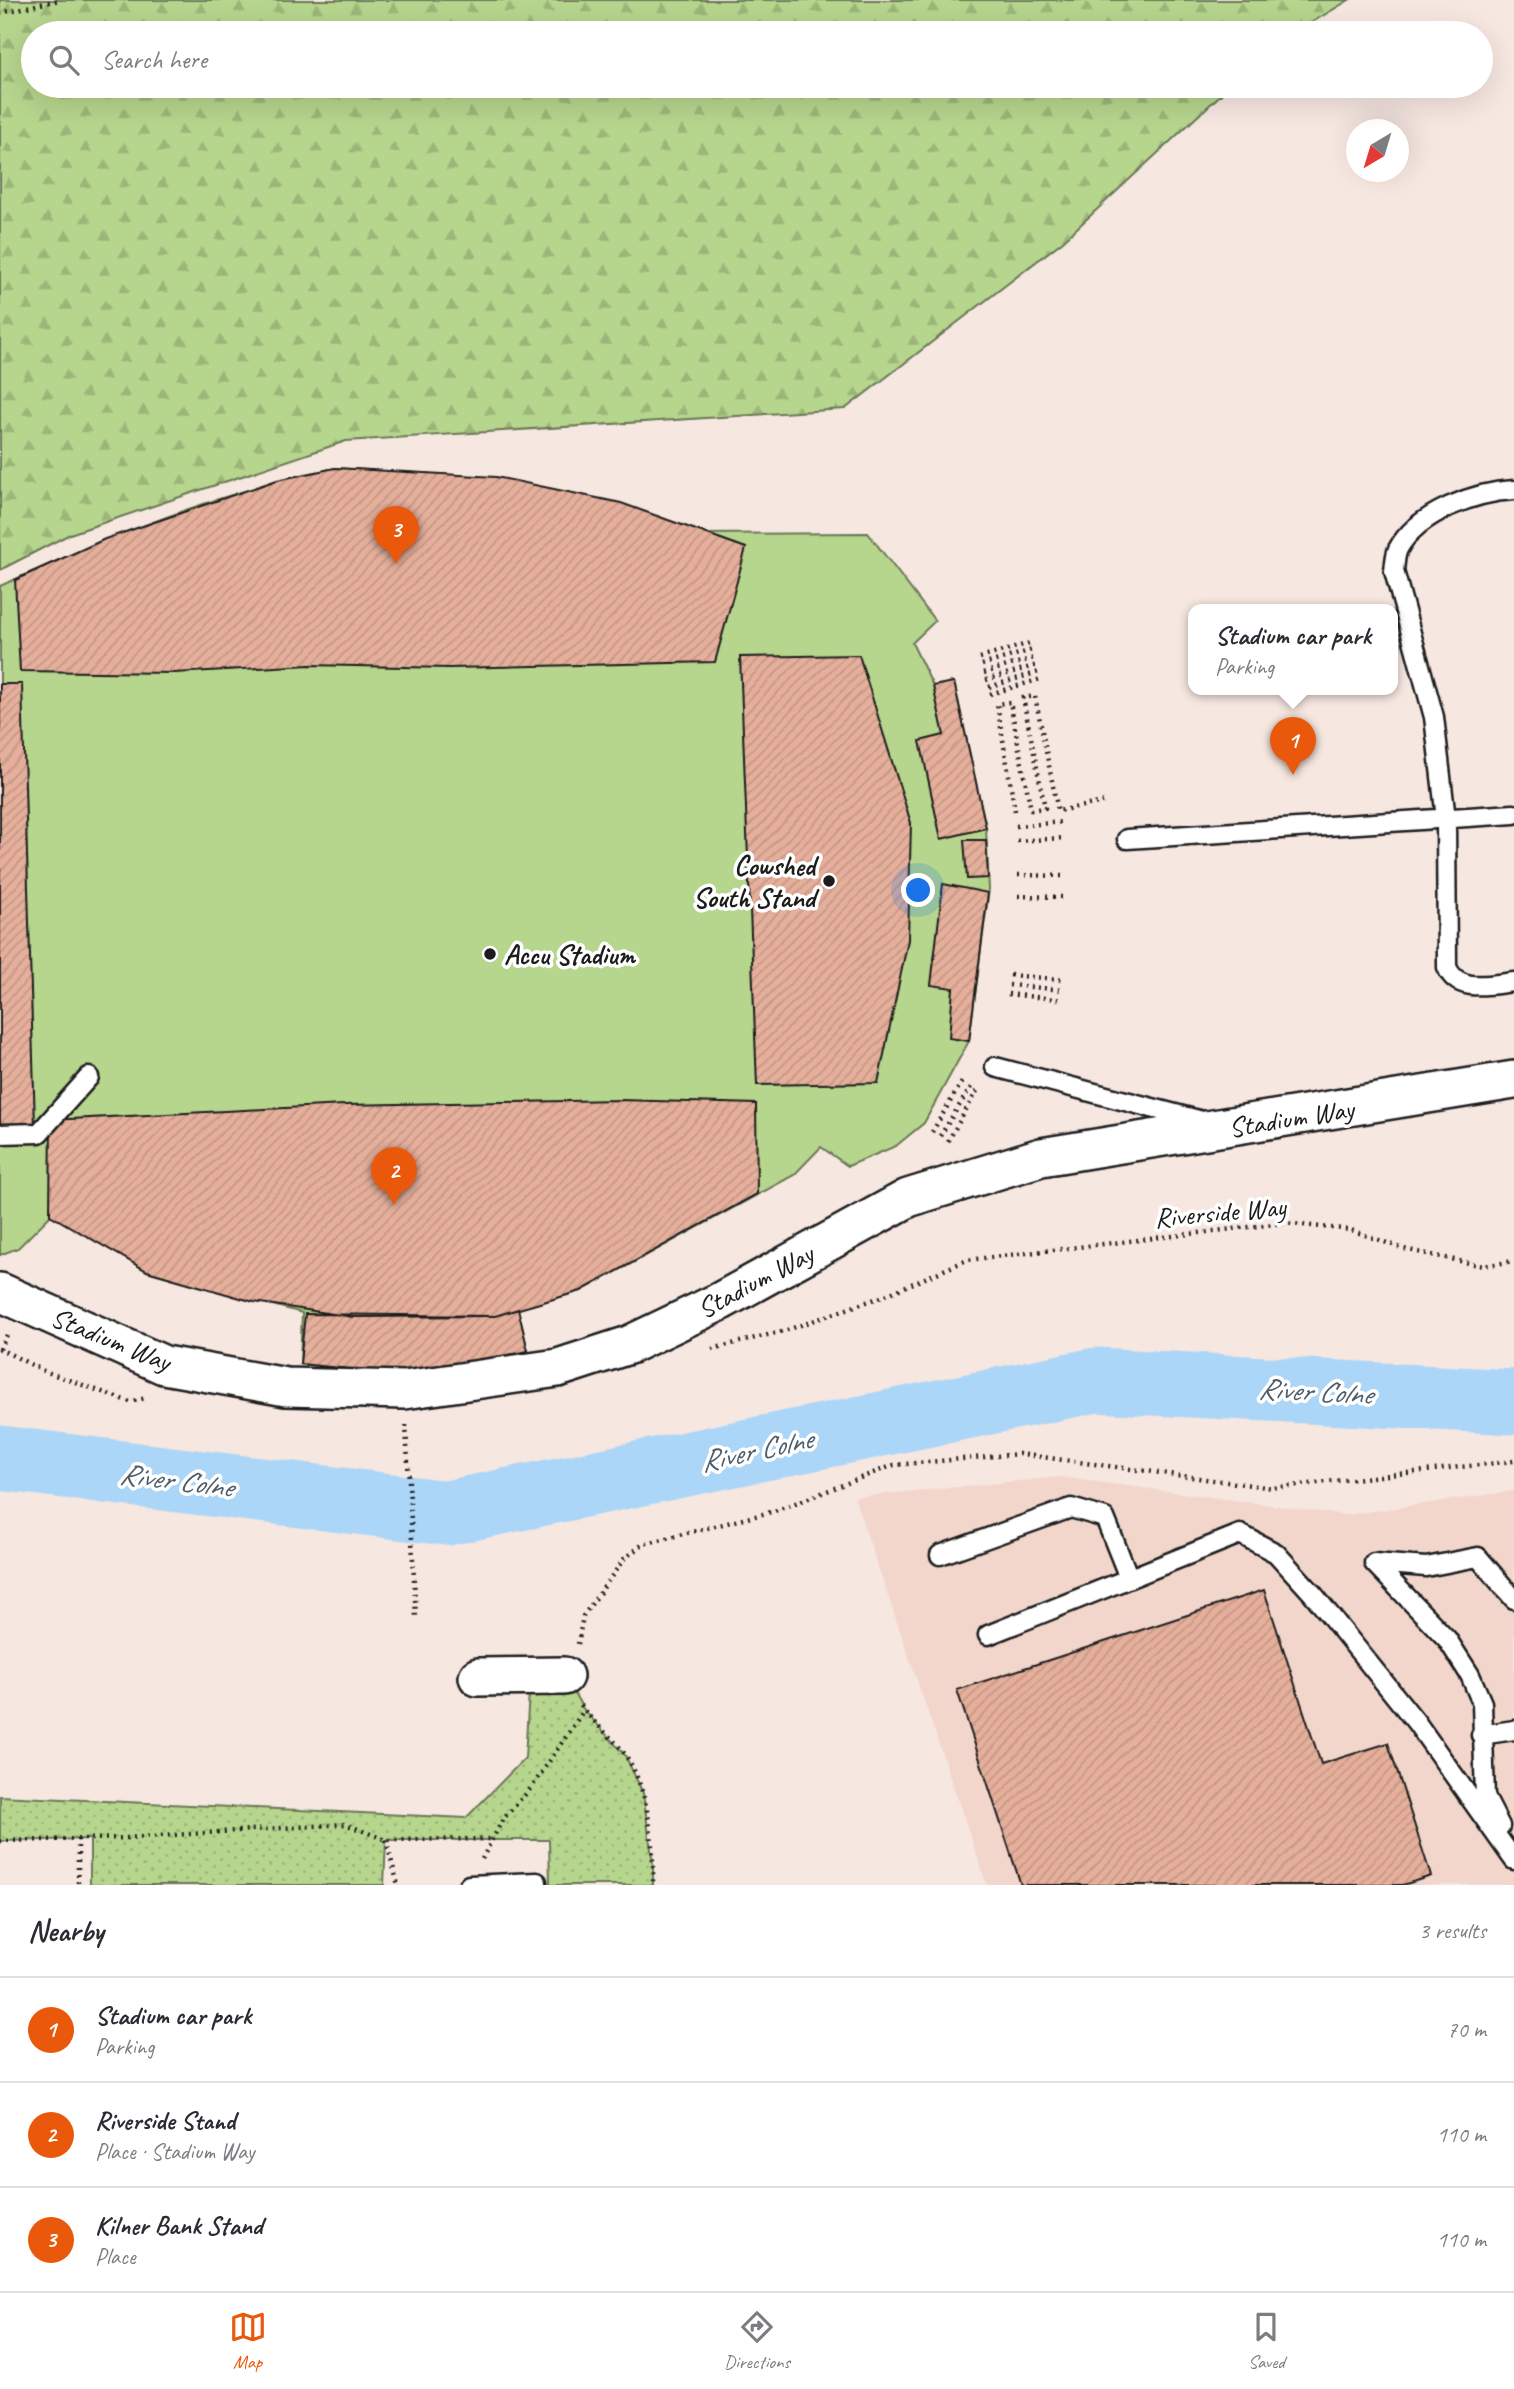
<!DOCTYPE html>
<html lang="en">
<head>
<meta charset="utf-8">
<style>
	:root { --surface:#fff; --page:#f7f7f7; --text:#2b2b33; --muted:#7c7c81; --line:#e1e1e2; --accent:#ea580c }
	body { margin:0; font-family:Caveat,sans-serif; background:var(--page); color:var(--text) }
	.compass { position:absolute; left:1346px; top:119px; width:63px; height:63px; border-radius:50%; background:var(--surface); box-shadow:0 7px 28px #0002; rotate:218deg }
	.you { position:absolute; left:919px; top:891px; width:24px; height:24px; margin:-18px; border:5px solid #fff; border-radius:50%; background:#1a73e8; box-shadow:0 0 0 10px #1a73e833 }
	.badge { display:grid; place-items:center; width:46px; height:46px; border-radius:50%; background:var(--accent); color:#fff; font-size:23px; font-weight:700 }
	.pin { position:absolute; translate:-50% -58px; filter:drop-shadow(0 2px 4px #0008) }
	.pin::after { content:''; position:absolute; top:37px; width:24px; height:21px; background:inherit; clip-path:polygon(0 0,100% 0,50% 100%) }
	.popup { position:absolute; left:1188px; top:604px; width:210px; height:91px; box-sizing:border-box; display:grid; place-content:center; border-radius:14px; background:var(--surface); filter:drop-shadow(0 2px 5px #0005); font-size:23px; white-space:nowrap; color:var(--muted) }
	.popup b { font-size:26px; color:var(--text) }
	.popup::after { content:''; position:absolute; left:50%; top:100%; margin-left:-14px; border:14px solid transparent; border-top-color:var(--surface) }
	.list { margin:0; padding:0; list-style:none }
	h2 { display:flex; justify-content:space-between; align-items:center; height:91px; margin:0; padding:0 28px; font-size:30px }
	h2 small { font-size:23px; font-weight:400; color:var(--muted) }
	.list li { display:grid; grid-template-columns:46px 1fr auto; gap:21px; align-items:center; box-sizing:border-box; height:105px; padding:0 28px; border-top:2px solid var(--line) }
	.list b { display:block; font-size:26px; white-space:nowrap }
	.list p { margin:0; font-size:23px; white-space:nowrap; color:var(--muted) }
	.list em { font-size:23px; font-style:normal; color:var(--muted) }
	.icon { flex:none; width:38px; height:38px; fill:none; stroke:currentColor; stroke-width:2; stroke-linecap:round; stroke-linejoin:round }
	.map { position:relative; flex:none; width:1514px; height:1885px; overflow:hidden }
	.search { position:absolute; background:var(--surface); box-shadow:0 7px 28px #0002; left:21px; right:21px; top:21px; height:77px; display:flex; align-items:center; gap:18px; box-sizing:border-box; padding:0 24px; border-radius:38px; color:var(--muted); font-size:26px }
	.sheet { height:406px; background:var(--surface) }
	nav { display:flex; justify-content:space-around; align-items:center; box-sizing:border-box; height:98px; border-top:2px solid var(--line); background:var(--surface); font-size:19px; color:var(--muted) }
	nav a { display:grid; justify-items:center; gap:4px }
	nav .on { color:var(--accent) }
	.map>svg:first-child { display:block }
	.built { fill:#f2d6cc }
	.grass { fill:#b6d58d; stroke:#697854; stroke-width:2 }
	.forest { fill:url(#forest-firs); stroke:#697854; stroke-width:2 }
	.park { fill:url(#park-dots); stroke:#697854; stroke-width:2 }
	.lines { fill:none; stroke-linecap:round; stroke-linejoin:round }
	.river { stroke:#acd6f7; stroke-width:65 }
	.building { fill:url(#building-hatch); stroke:#1c1c1c; stroke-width:2 }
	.lane-casing { stroke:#1c1c1c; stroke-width:23 }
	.street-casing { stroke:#1c1c1c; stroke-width:42 }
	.path { stroke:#1c1c1c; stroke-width:4.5; stroke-dasharray:2 5; stroke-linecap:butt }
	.lane { stroke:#fff; stroke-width:18 }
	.street { stroke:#fff; stroke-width:37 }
	.poi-dot { fill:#1c1c1c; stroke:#fff; stroke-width:2.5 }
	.labels { text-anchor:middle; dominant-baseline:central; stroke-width:7; stroke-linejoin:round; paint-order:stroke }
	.poi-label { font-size:28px; font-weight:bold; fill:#1c1c1c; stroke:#fff; text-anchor:end }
	.street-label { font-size:28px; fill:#1c1c1c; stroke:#fff }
	.water-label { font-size:30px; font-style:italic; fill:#4e5d69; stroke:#fff }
</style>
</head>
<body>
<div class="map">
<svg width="1514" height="1885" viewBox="0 0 1514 1885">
	<defs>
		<pattern id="forest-firs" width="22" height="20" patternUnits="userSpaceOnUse" patternTransform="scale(1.75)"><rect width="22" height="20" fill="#b6d58d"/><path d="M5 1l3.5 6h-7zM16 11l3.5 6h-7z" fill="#9cb679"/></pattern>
		<pattern id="park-dots" width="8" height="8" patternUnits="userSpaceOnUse" patternTransform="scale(1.75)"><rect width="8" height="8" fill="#b6d58d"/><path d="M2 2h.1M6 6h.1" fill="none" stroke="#9cb679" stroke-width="1.8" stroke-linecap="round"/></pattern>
		<pattern id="building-hatch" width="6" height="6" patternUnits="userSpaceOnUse" patternTransform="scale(1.75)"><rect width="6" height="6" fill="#e5af9b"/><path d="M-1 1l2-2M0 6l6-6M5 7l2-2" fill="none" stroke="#c49685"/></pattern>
	</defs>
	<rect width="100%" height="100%" fill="#f7e7e1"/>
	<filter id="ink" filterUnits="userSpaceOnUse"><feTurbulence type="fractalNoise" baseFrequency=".0143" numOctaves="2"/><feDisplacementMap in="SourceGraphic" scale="14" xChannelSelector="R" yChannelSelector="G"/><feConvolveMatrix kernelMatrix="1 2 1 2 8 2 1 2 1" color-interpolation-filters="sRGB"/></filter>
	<g filter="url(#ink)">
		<path class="built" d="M1060 1477 1345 1515 1514 1491V1885H987L854 1497Z"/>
		<path class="grass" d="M335 468 496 478 693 534 868 533 935 621 912 643 933 686 954 682 986 828 989 889 969 1041 924 1123 896 1146 848 1166 821 1147 794 1175 581 1291 518 1309 528 1351 457 1366 381 1372 300 1364 302 1313 147 1271 51 1215 18 1248 0 1255V586C108 537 219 492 335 468Z"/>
		<path class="forest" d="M0 0H1349L1294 33H33V86H1230L1063 241 845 409 346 441 70 534 0 570Z"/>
		<path class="park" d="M530 1674 564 1676 584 1710 625 1755 643 1793 653 1864V1885H550L549 1840H386L384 1885H90V1839L0 1841V1796L466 1818 525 1758Z"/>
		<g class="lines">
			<path class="river" d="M0 1458 447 1513 1096 1380 1514 1402"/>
		</g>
		<path class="building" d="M335 468 496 477 621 503 746 548 715 662 449 668 309 665 174 673 20 671 15 580 105 539 277 480Z
			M859 655 911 823 908 940 878 1083 757 1085 740 657Z
			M954 682 986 828 941 839 920 741 944 735 933 686Z
			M0 684H22L35 1126 0 1127Z
			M964 840H986L988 878 967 879Z
			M943 884 988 893 969 1041 949 1038 953 988 931 985Z
			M621 1100 756 1104 757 1194 581 1291 495 1316 353 1317 254 1302 147 1271 50 1215 51 1120 344 1105Z
			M518 1309 528 1351 457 1366 381 1372 300 1364 305 1314 495 1316Z
			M1264 1590 1321 1764 1388 1743 1431 1876 1403 1885H1021L957 1690Z"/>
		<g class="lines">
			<g class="lane-casing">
				<path id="lane" d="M1514 490C1476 492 1418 512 1398 549 1395 555 1395 564 1394 571L1434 717 1446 819 1447 967C1457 994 1492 984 1514 982
					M1127 839 1514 814
					M995 1067 1202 1121
					M0 1134 39 1133 89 1077
					M940 1555 1071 1508 1105 1518 1129 1578
					M1374 1563 1447 1639 1470 1675 1482 1703 1485 1797 1500 1826
					M1374 1563 1426 1567 1478 1557 1514 1599
					M988 1635 1240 1534 1276 1553 1313 1594 1416 1722 1514 1860
					M1481 1735 1514 1730
					M469 1885 537 1882"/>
			</g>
			<g class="street-casing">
				<path id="street" d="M0 1292 164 1365 286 1387 404 1390 558 1368 629 1345 719 1302 908 1198 1041 1157 1514 1080
					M478 1677 564 1676"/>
			</g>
			<path class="path" d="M0 13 59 0
				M980 658 1030 643
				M982 665 1032 650
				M984 673 1034 658
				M986 680 1037 665
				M989 687 1039 672
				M990 694 1041 679
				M1015 811 997 704 1010 702 1031 810 1045 808 1023 698 1035 696 1058 811 1103 802
				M1016 826 1062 822
				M1017 841 1063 838
				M1018 875 1063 876
				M1018 896 1063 897
				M1010 975 1065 980
				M1009 985 1064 990
				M1008 994 1063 1000
				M932 1132 962 1082
				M940 1136 971 1087
				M948 1141 977 1091
				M7 1335 0 1349 44 1371 130 1402 146 1398
				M712 1349 787 1330 881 1297 967 1260 1284 1223 1351 1230 1404 1249 1483 1266 1514 1261
				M406 1425 416 1617
				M578 1644 583 1616 624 1559 643 1544 775 1511 894 1465 1019 1454 1273 1488 1514 1461
				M581 1705C592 1723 612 1736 624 1753 649 1789 654 1843 653 1885
				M78 1839V1885
				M386 1840 398 1885
				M0 1841 127 1838 345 1824 386 1840 493 1839
				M482 1859 503 1819 532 1787 584 1710"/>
			<use href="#lane" class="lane"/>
			<use href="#street" class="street"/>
		</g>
	</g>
	<g class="poi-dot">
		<circle cx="829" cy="881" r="7"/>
		<circle cx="490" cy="954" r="7"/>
	</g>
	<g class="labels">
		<g class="poi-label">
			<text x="815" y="865">Cowshed<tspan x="815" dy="32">South Stand</tspan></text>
			<text x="504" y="954" text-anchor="start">Accu Stadium</text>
		</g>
		<g class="street-label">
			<text transform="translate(1291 1118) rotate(-9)">Stadium Way</text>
			<text transform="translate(1220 1212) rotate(-5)">Riverside Way</text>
			<text transform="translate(755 1281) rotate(-28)">Stadium Way</text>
			<text transform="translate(111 1339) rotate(22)">Stadium Way</text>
		</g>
		<g class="water-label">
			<text transform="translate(1315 1391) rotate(3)">River Colne</text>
			<text transform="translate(756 1450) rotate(-12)">River Colne</text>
			<text transform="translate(176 1480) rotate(7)">River Colne</text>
		</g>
	</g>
</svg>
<svg class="compass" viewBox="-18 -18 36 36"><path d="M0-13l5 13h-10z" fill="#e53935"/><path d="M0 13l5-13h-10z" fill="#7c7c81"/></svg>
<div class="you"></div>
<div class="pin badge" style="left:1293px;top:775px">1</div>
<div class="popup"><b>Stadium car park</b>Parking</div>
<div class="pin badge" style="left:394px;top:1205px">2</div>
<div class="pin badge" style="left:396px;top:564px">3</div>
<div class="search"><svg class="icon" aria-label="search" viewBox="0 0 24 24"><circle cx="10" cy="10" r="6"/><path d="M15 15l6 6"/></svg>Search here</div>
</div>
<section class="sheet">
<h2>Nearby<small>3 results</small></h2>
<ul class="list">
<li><span class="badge">1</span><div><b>Stadium car park</b><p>Parking</p></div><em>70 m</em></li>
<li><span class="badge">2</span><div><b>Riverside Stand</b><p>Place · Stadium Way</p></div><em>110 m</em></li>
<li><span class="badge">3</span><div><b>Kilner Bank Stand</b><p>Place</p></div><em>110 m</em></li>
</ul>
</section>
<nav>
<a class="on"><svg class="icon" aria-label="map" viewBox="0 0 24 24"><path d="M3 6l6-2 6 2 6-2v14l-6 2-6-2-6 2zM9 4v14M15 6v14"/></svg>Map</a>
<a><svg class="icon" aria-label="directions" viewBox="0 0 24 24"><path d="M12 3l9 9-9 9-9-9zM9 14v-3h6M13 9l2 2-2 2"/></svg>Directions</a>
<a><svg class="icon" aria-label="saved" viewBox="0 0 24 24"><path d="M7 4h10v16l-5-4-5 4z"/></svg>Saved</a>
</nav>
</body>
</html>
